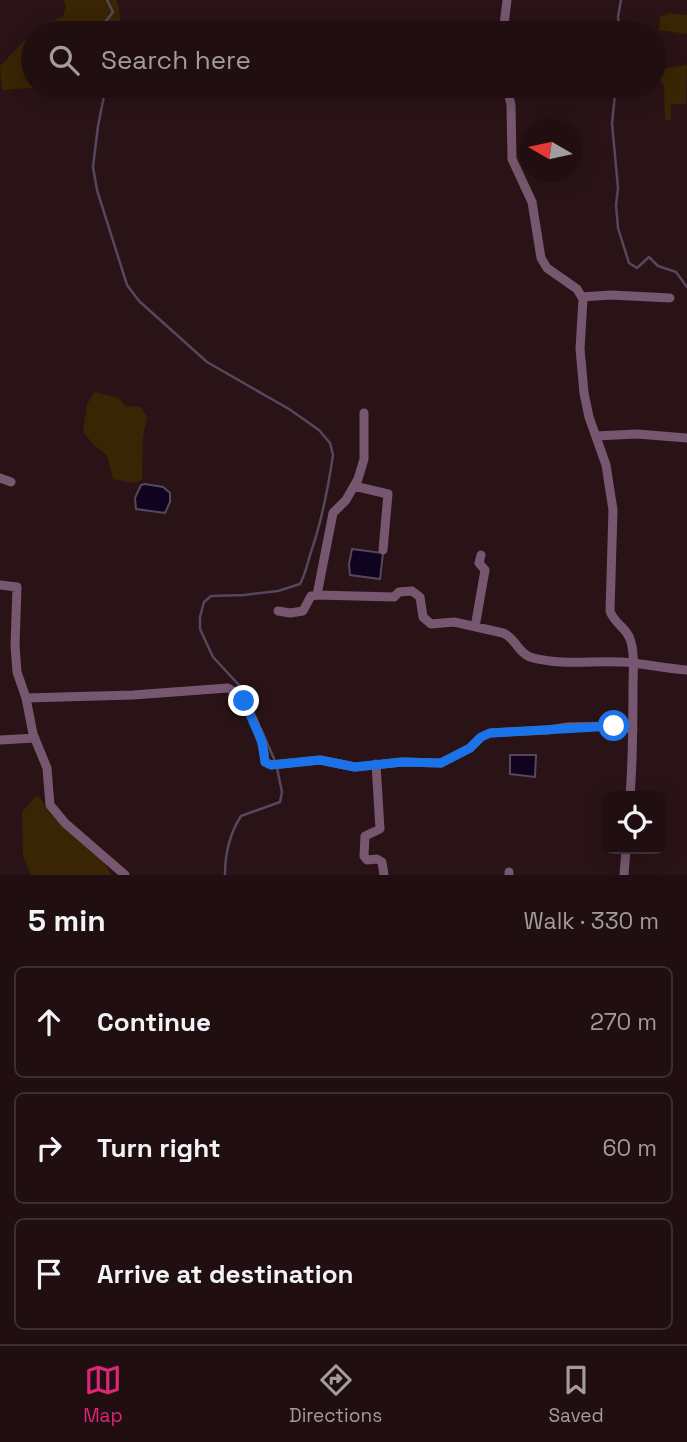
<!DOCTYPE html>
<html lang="en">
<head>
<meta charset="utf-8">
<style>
	:root { --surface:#200e11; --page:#28171a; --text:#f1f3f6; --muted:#a29c9f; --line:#3d2e31; --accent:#db2777 }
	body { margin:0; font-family:"Space Grotesk",sans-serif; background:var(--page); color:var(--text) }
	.controls { position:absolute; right:21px; bottom:21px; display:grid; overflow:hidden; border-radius:10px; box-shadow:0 4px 18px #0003 }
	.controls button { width:63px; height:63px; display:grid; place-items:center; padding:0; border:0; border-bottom:2px solid var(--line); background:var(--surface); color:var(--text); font:35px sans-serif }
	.compass { position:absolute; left:519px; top:119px; width:63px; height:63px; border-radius:50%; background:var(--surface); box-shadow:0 4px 18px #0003; rotate:279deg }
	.stop { position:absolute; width:21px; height:21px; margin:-16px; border:5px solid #1a73e8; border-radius:50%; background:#fff }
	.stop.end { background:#1a73e8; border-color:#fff; box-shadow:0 2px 7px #0008 }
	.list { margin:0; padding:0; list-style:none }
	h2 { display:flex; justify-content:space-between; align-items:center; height:91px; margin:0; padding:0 28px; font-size:30px }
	h2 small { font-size:23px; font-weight:400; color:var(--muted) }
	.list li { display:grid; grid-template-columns:46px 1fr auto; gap:21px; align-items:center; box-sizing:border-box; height:112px; margin:0 14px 14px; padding:0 14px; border:2px solid var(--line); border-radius:10px }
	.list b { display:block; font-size:26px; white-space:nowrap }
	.list em { font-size:23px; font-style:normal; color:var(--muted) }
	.icon { flex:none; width:38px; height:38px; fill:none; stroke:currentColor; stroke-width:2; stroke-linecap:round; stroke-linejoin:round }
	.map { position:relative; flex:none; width:687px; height:875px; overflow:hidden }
	.search { position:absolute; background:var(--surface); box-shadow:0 4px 18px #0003; left:21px; right:21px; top:21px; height:77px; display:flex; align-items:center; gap:18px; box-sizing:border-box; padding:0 24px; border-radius:38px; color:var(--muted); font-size:26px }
	.sheet { height:469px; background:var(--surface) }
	nav { display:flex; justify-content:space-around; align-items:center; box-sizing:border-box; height:98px; border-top:2px solid var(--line); background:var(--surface); font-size:19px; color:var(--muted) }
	nav a { display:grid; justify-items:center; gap:4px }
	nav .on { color:var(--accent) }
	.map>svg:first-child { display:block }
	.green { fill:#382504 }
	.water { fill:#100320; stroke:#55475c; stroke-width:2 }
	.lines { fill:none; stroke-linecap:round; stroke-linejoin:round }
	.stream { stroke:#55475c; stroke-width:2.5 }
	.minor { stroke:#77576f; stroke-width:9 }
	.route { stroke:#1a73e8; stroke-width:9 }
</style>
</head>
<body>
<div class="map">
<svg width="687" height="875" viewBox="0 0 687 875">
	<rect width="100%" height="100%" fill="#2a1317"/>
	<path class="green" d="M63 0H116L119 7 121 33H33V86H47L46 89 26 88 2 90 0 66 35 30 63 16 66 5Z
		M669 13 687 15V34L659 30 660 17Z
		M687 65 686 104H671V120H665L664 86 660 81V69Z
		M95 392 118 398 126 407 139 406 147 416 143 437 142 480 134 483 113 479 107 455 95 446 83 432 87 404Z
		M37 795C43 800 44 805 49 812 67 834 100 848 111 875H31L23 856 22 812Z"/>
	<path class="water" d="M145 484 163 487 170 493V502L165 513 136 509 135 498 141 485Z
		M352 549 383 553 380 579 350 575 349 564Z
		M510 755H536L535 777 510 774Z"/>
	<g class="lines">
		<path class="stream" d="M100 33 99 30 113 12 107 0
			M620 33 618 17 621 0
			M106 86 98 126 93 167 97 190 127 285 139 301 207 362 289 409 319 430 330 443 333 455C328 489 322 520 311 552 307 564 306 573 300 584L278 591 244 595 211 596 204 602 200 617V629L213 657 238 684 249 704
			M616 86 612 123 618 188 616 205 618 228 629 263 637 268 649 257 658 266 676 272 687 287
			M261 729 275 761
			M225 875C225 854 230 833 241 816L280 802 282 792 277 768"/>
		<path class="minor" d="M503 33 507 0
			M507 86 511 105 512 159 532 202 541 258 547 268 577 289 583 299 580 349 584 393 589 417 606 465 613 510 610 611C614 624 628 628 631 642 635 655 633 672 633 686 633 723 633 759 630 796
			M582 297 611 295 670 298
			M596 436 637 434 687 438
			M0 478 11 482
			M354 486 388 494 383 550
			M0 585 17 587 15 646 17 672 26 698 33 734 47 768 50 805 65 823 125 875
			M317 595 394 597 399 592 412 591 420 597 423 617 431 624 454 622 503 633C516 638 517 652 530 657 563 667 600 659 633 663 651 665 669 669 687 670
			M278 611 290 613 303 611 311 596 317 595 333 513 346 500 358 479 364 459V413
			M475 627 485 570 479 563 481 555
			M26 698 133 695 228 688C248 697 264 742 265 762L271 765 320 760 355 767 402 762 441 763 470 748 481 737 490 733 548 730 568 727 614 726 633 729
			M0 740 35 738
			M376 764 380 829 365 836 364 856 367 860 377 859 382 862 384 875
			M509 872V875
			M624 875 626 849"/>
	</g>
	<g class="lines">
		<path class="route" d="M244 701 262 742 265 762 271 765 320 760 355 767 402 762 441 763 470 748 481 737 490 733 614 726"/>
	</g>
</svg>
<div class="controls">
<button><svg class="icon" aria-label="locate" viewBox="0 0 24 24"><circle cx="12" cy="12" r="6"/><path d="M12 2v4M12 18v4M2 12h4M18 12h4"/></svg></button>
</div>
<svg class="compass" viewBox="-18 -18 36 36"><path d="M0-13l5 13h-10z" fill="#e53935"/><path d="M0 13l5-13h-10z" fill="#a29c9f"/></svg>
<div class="stop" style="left:614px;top:726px"></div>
<div class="stop end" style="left:244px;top:701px"></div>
<div class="search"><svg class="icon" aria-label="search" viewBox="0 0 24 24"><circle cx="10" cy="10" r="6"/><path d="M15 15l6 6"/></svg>Search here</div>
</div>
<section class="sheet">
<h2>5 min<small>Walk · 330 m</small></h2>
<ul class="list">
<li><svg class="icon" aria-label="ahead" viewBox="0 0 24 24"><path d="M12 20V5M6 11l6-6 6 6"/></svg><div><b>Continue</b></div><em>270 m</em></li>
<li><svg class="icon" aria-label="right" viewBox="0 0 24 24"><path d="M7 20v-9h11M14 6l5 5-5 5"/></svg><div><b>Turn right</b></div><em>60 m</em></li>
<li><svg class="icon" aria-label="arrive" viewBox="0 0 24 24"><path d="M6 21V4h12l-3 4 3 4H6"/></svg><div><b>Arrive at destination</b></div></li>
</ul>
</section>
<nav>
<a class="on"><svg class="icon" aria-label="map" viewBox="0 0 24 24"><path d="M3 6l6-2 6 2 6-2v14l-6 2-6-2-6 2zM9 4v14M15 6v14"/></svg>Map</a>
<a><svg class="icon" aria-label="directions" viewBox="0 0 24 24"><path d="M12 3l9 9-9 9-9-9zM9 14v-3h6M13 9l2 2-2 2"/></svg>Directions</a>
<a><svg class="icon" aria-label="saved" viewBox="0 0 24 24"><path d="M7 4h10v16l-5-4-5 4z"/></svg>Saved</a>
</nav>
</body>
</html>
